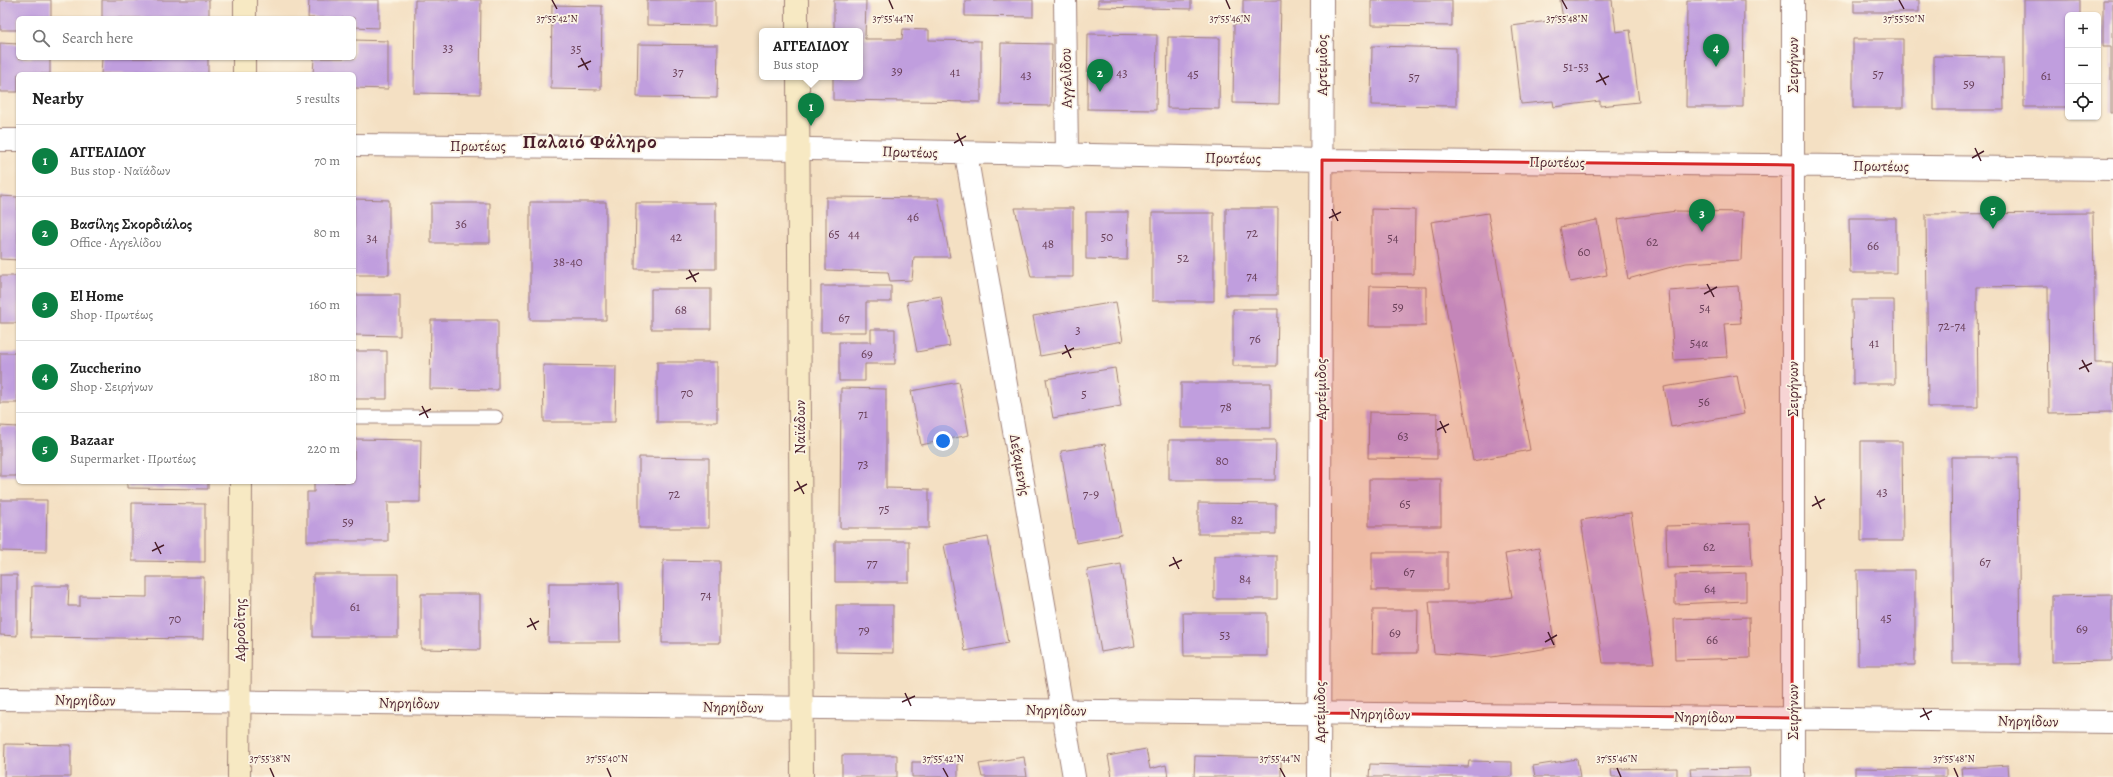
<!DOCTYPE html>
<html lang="en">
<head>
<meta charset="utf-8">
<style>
	:root { --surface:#fff; --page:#f6f6f6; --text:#222; --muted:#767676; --line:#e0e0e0; --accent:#0b8043 }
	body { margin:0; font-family:Alegreya,serif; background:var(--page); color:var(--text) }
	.controls { position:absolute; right:12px; top:12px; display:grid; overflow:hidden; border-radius:6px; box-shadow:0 1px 3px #0004 }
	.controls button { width:36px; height:36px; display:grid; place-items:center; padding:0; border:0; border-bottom:1px solid var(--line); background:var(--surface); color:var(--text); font:20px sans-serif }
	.you { position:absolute; left:943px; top:441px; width:14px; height:14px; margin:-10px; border:3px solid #fff; border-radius:50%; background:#1a73e8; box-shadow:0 0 0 6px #1a73e833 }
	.badge { display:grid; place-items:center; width:26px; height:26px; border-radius:50%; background:var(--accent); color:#fff; font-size:13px; font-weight:700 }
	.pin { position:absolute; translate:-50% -33px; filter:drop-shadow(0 1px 2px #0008) }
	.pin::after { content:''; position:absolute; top:21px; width:14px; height:12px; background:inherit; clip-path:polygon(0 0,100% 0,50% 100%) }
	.popup { position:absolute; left:759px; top:28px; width:104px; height:52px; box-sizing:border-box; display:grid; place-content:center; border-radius:6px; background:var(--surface); filter:drop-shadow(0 1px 3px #0005); font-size:13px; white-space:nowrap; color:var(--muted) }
	.popup b { font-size:15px; color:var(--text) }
	.popup::after { content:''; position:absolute; left:50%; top:100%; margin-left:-8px; border:8px solid transparent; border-top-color:var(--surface) }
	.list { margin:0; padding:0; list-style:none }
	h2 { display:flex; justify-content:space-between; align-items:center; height:52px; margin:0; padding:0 16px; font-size:17px }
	h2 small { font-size:13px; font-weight:400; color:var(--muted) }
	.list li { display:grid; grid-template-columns:26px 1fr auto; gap:12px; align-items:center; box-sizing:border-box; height:72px; padding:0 16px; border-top:1px solid var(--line) }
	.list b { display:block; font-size:15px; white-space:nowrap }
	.list p { margin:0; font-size:13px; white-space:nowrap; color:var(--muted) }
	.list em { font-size:13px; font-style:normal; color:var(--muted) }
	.icon { flex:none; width:22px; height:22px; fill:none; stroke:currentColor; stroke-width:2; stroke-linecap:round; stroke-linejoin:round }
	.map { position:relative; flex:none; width:2113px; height:777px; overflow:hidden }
	.search { position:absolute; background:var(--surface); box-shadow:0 1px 3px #0004; left:16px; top:16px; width:340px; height:44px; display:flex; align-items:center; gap:10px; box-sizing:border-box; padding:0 14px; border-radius:6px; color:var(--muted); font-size:15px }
	.panel { position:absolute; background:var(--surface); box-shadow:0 1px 3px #0004; left:16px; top:72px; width:340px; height:412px; border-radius:6px }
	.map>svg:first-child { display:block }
	.building { fill:#c09ede }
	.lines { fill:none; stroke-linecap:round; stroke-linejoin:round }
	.lane-casing { stroke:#9f8077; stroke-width:15 }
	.street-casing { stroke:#9f8077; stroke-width:24 }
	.secondary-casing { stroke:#9f8077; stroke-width:24 }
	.lane { stroke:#fff; stroke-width:13 }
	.street { stroke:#fff; stroke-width:22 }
	.secondary { stroke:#f7e9c3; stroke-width:22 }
	.marked { fill:#d62828; fill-opacity:0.2; stroke:#d62828; stroke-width:3; stroke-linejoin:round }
	.ticks { fill:none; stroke:#4a1f2b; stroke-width:1.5 }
	.labels { text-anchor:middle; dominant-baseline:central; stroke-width:3.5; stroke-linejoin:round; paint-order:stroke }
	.number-label { font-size:13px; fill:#683f58 }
	.street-label { font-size:15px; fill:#4a1f2b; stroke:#fcf5e5 }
	.district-label { font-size:19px; font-weight:bold; letter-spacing:1px; fill:#4a1f2b; stroke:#fcf5e5 }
	.ticks-label { font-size:10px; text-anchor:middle; fill:#4a1f2b; stroke:#fcf5e5; stroke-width:3.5; stroke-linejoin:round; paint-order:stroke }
</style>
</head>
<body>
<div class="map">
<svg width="2113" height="777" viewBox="0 0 2113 777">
	<rect width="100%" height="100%" fill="#fcf5e5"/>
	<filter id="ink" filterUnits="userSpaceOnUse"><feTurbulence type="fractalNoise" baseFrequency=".025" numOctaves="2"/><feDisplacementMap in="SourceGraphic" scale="8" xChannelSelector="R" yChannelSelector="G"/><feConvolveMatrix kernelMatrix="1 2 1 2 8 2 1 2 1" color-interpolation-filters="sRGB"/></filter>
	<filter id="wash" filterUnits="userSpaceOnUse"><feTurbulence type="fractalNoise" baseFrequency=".012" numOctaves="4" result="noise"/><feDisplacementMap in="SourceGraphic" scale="16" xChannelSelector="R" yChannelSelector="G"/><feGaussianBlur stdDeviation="0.9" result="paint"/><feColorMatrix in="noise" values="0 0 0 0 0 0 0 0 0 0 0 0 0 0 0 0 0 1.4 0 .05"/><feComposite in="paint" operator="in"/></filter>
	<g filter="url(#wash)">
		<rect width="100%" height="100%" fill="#f4e0c3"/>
		<g id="blocks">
			<path class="building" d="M0 0H51V18H18V30H0Z
				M102 0H209V18H102Z
				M309 0H379V28L354 27V18H308Z
				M415 0H481L480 94 414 93Z
				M647 0H715V26L647 25Z
				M834 0H866L865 39H902L903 29 929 30V40L981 41V102L833 100V77H860V31H834Z
				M965 0H1033V17L965 16Z
				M1098 0H1191V9L1098 7Z
				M1243 0H1281L1279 104 1233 103 1234 24H1243Z
				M1371 0H1452V26L1371 25Z
				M1560 0H1612L1616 32 1630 30 1639 102 1600 106V101L1554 107 1553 101 1521 104 1512 26 1563 19Z
				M1687 0H1744L1743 107H1686Z
				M1854 0H1919V12H1854Z
				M2024 0H2080V15H2068V107H2024Z
				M2103 0H2113V113H2111V47H2103Z
				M552 5 602 6 601 90 551 89Z
				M1088 34 1157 35 1156 110 1087 109Z
				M1168 37 1220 38 1219 109 1167 108Z
				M1853 39H1903V108H1853Z
				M354 40 388 41V89L354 88V74H313L314 58H354Z
				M0 43 18 44V58H50V74H18V92H0Z
				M1001 43 1052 44 1051 106 1000 105Z
				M638 44 718 45 717 98 637 97Z
				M1372 46 1456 48V106L1371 105Z
				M1934 56 2003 57 2004 110H1934Z
				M102 58H208V74H101Z
				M0 196 18 197V260L0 259Z
				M826 197 938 198 950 257H914L912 280 890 281 888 272 826 270Z
				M354 199 389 200V275H354Z
				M530 202H606V320H530Z
				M431 203H490V243H431Z
				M636 203H716V269H635Z
				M1015 208H1073V277H1031Z
				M1226 208H1278L1277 295H1226Z
				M1371 209 1415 210 1414 274H1371Z
				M1676 211 1743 212 1741 260 1686 263 1628 279 1618 219Z
				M1086 212H1128L1127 260 1086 259Z
				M1152 213H1214V301H1152Z
				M1488 213 1530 450 1473 461 1431 222Z
				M2093 213 2095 363H2113V412L2049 413 2048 286 1977 287 1978 407H1928L1926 214Z
				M1849 218H1896V273H1850Z
				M1597 220 1607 275 1570 282 1560 227Z
				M0 276H18V323H0Z
				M821 286H891V302H866V332H821Z
				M1370 286 1426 287V326H1369Z
				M1738 286 1741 323 1724 324 1727 357 1674 360 1669 291Z
				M651 289H711V329H651Z
				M354 295H400V336L354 335Z
				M941 296 950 346 917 352 907 302Z
				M1852 300H1894L1895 384H1853Z
				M1116 302 1123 341 1040 356 1033 316Z
				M1233 309H1278L1277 366H1233Z
				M431 320H498V390L430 389Z
				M871 329H895V364H865V381H839V342H871Z
				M354 351H387V399H354Z
				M0 353H18V403H0Z
				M657 362H717V422H657Z
				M543 365 616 366 615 422H544Z
				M1115 368 1121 406 1053 418 1046 379Z
				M1737 375 1744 414 1671 427 1664 387Z
				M959 382 969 435 921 445 911 391Z
				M1181 383H1271V428H1181Z
				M841 388 886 389V488L929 489V528H840Z
				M1369 412 1437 413V459L1368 458Z
				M0 426 18 427V476H0Z
				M354 439 421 440 420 502H388V541H307V492H314V482H354Z
				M1169 440H1276L1275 480H1169Z
				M1861 441H1902L1903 541H1861Z
				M1105 444 1121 535 1076 543 1061 451Z
				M639 457 709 458V528H639Z
				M1951 457H2018L2020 664H1953Z
				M1369 479H1441V526H1369Z
				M127 482H208V489L127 488Z
				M0 500H47L46 552 0 551Z
				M132 503 205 504V562L132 561Z
				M1198 503 1276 504V534H1198Z
				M1631 513 1654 663H1603L1581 520Z
				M1750 524 1752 566 1667 568 1666 526Z
				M988 537 1008 643 965 651 944 545Z
				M835 541H909V582H835Z
				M1539 548 1555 647 1492 657 1434 653 1429 602H1482L1512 597 1505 554Z
				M1372 552H1447V590H1372Z
				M1214 556H1277V599H1214Z
				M663 560 720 561V643H662Z
				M1121 564 1135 646 1101 652 1087 570Z
				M1857 570H1915V665H1858Z
				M1746 573V601L1675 604V575Z
				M313 574H398V637H313Z
				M0 575H17V636L0 635Z
				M147 577H204L203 639 31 637 32 586H69L68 606H80V596L147 597Z
				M549 583H619L620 642H548Z
				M421 594H480V650L421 649Z
				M2112 595V661L2052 662V596Z
				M836 605H893V653L836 652Z
				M1373 610H1418L1417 653H1372Z
				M1183 613H1267V656H1184Z
				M1749 617 1750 658 1675 660 1674 619Z
				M5 744 71 745V777H4Z
				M1146 749 1150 769 1166 765 1168 777H1112L1108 756Z
				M842 755H897V777H842Z
				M1195 756 1281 758V777H1194Z
				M1024 757 1027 777H982L979 764Z
				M1577 759 1580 777H1535L1533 766Z
				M1469 761 1512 762V777H1369L1370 764 1468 767Z
				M912 762H958V777H912Z
				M2008 765 2009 777H1962L1961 768Z
				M1677 768V777H1612L1611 769Z
				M1749 768 1750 777H1691L1690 769Z
				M1855 768 1946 769V777H1855Z"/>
		</g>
	</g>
	<g filter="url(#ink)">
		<use href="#blocks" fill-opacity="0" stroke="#9f8077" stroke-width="1"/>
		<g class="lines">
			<g class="lane-casing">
				<path id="lane" d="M354 417H496"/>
			</g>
			<g class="street-casing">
				<path id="street" d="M1065 0 1067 156
					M0 140H18
					M354 145 812 149 1322 160 2113 169
					M966 154 1074 777
					M0 699 2113 722
					M1319 777 1322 0
					M1793 777V0"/>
			</g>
			<g class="secondary-casing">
				<path id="secondary" d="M797 0V31
					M245 18V0
					M244 74V58
					M798 77 802 777
					M239 777 241 482"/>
			</g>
			<use href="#lane" class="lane"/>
			<use href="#street" class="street"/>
			<use href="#secondary" class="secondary"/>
		</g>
	</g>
	<path class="marked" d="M1322 160 1793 165 1792 718 1320 713Z"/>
	<path class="ticks" d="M552 0 557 9M889 0 893 9M1226 0 1230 9M1562 0 1567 9M1899 0 1904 9M581 58 588 70M578 67 591 61M1599 73 1606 85M1596 82 1609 76M957 133 963 146M954 143 966 136M1975 148 1981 161M1972 158 1984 151M1332 209 1338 221M1329 218 1341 212M689 270 696 282M686 279 699 273M1707 284 1714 297M1704 294 1717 287M1065 345 1071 358M1062 354 1074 348M2082 360 2089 372M2079 369 2092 363M422 406 428 418M419 415 431 409M1440 421 1446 433M1437 430 1449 424M797 481 804 494M794 491 807 484M1815 496 1821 509M1812 506 1825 499M155 542 161 554M152 551 164 545M1173 557 1179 569M1169 566 1182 560M530 618 536 630M527 627 539 621M1548 632 1554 645M1545 642 1557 635M905 693 911 706M902 702 915 696M1923 708 1929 720M1920 717 1932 711M270 768 274 777M607 768 611 777M943 768 948 777M1280 768 1285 777M1617 768 1621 777M1954 768 1958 777"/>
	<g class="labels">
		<g class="number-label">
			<text x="448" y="47">33</text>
			<text x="576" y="48">35</text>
			<text x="1576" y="66">51-53</text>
			<text x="897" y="70">39</text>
			<text x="678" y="71">37</text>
			<text x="955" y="71">41</text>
			<text x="1122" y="72">43</text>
			<text x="1193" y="73">45</text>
			<text x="1878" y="73">57</text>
			<text x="1026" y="74">43</text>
			<text x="2046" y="75">61</text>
			<text x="1414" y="76">57</text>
			<text x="1969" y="83">59</text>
			<text x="913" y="216">46</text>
			<text x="461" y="223">36</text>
			<text x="1252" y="232">72</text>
			<text x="834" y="233">65</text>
			<text x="854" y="233">44</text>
			<text x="676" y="236">42</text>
			<text x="1107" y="236">50</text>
			<text x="372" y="237">34</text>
			<text x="1393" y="237">54</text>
			<text x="1652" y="241">62</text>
			<text x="1048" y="243">48</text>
			<text x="1873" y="245">66</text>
			<text x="1584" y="251">60</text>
			<text x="1183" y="257">52</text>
			<text x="568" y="261">38-40</text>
			<text x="1252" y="275">74</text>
			<text x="1398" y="306">59</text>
			<text x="1705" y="307">54</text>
			<text x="681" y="309">68</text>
			<text x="844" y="317">67</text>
			<text x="1952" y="325">72-74</text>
			<text x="1078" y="329">3</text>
			<text x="1255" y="338">76</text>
			<text x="1699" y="342">54α</text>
			<text x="1874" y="342">41</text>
			<text x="867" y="353">69</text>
			<text x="687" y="392">70</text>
			<text x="1084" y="393">5</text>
			<text x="1704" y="401">56</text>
			<text x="1226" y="406">78</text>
			<text x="863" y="413">71</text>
			<text x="1403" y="435">63</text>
			<text x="1222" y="460">80</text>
			<text x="863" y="463">73</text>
			<text x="1882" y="491">43</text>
			<text x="674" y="493">72</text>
			<text x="1091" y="493">7-9</text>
			<text x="1405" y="503">65</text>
			<text x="884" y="508">75</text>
			<text x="1237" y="519">82</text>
			<text x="348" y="521">59</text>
			<text x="1709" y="546">62</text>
			<text x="1985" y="561">67</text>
			<text x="872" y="562">77</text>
			<text x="1409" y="571">67</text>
			<text x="1245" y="578">84</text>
			<text x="1710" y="588">64</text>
			<text x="706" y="594">74</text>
			<text x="355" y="606">61</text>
			<text x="1886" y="617">45</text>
			<text x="175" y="618">70</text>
			<text x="2082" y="628">69</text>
			<text x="864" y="629">79</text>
			<text x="1395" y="632">69</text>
			<text x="1225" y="634">53</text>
			<text x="1712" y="639">66</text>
		</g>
		<g class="street-label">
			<text transform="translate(1322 65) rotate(-90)">Αρτέμιδος</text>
			<text transform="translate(1793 65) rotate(-90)">Σειρήνων</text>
			<text transform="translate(1066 78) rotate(-91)">Αγγελίδου</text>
			<text x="478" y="146">Πρωτέως</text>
			<text transform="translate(910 152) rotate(2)">Πρωτέως</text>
			<text transform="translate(1233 158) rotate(1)">Πρωτέως</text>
			<text transform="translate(1557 162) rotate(1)">Πρωτέως</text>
			<text transform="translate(1881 166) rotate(1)">Πρωτέως</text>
			<text transform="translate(1321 389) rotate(-90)">Αρτέμιδος</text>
			<text transform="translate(1793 389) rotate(-90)">Σειρήνων</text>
			<text transform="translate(800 427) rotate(-90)">Ναϊάδων</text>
			<text transform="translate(1020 465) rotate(80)">Δεξαμενής</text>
			<text transform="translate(240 630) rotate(-90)">Αφροδίτης</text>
			<text transform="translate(85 700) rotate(1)">Νηρηίδων</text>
			<text transform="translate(409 703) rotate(1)">Νηρηίδων</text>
			<text transform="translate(733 707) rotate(1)">Νηρηίδων</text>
			<text transform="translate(1056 710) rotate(1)">Νηρηίδων</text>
			<text transform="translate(1320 712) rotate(-90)">Αρτέμιδος</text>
			<text transform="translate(1793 712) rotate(-90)">Σειρήνων</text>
			<text transform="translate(1380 714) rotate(1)">Νηρηίδων</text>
			<text transform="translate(1704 717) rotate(1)">Νηρηίδων</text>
			<text transform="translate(2028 721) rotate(1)">Νηρηίδων</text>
		</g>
		<g class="district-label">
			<text x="590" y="142">Παλαιό Φάληρο</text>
		</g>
	</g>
	<g class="ticks-label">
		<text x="557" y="22">37°55'42"N</text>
		<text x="893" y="22">37°55'44"N</text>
		<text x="1230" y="22">37°55'46"N</text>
		<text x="1567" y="22">37°55'48"N</text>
		<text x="1904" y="22">37°55'50"N</text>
		<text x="270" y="762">37°55'38"N</text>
		<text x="607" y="762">37°55'40"N</text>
		<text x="943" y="762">37°55'42"N</text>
		<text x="1280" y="762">37°55'44"N</text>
		<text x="1617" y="762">37°55'46"N</text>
		<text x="1954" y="762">37°55'48"N</text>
	</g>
</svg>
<div class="controls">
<button>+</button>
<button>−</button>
<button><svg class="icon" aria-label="locate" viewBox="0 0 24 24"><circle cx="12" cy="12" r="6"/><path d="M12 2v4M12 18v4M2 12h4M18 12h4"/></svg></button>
</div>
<div class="you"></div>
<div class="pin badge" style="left:811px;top:126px">1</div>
<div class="popup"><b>ΑΓΓΕΛΙΔΟΥ</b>Bus stop</div>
<div class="pin badge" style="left:1100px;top:92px">2</div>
<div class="pin badge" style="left:1702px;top:232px">3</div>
<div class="pin badge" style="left:1716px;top:67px">4</div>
<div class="pin badge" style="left:1993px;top:229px">5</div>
<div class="search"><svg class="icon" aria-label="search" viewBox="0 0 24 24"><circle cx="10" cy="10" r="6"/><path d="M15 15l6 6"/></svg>Search here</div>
<section class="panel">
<h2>Nearby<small>5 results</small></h2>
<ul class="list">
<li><span class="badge">1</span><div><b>ΑΓΓΕΛΙΔΟΥ</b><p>Bus stop · Ναϊάδων</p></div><em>70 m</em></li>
<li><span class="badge">2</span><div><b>Βασίλης Σκορδιάλος</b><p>Office · Αγγελίδου</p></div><em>80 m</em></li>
<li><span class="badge">3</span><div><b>El Home</b><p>Shop · Πρωτέως</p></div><em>160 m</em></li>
<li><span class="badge">4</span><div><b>Zuccherino</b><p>Shop · Σειρήνων</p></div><em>180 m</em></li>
<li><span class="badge">5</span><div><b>Bazaar</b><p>Supermarket · Πρωτέως</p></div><em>220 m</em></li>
</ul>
</section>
</div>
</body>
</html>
